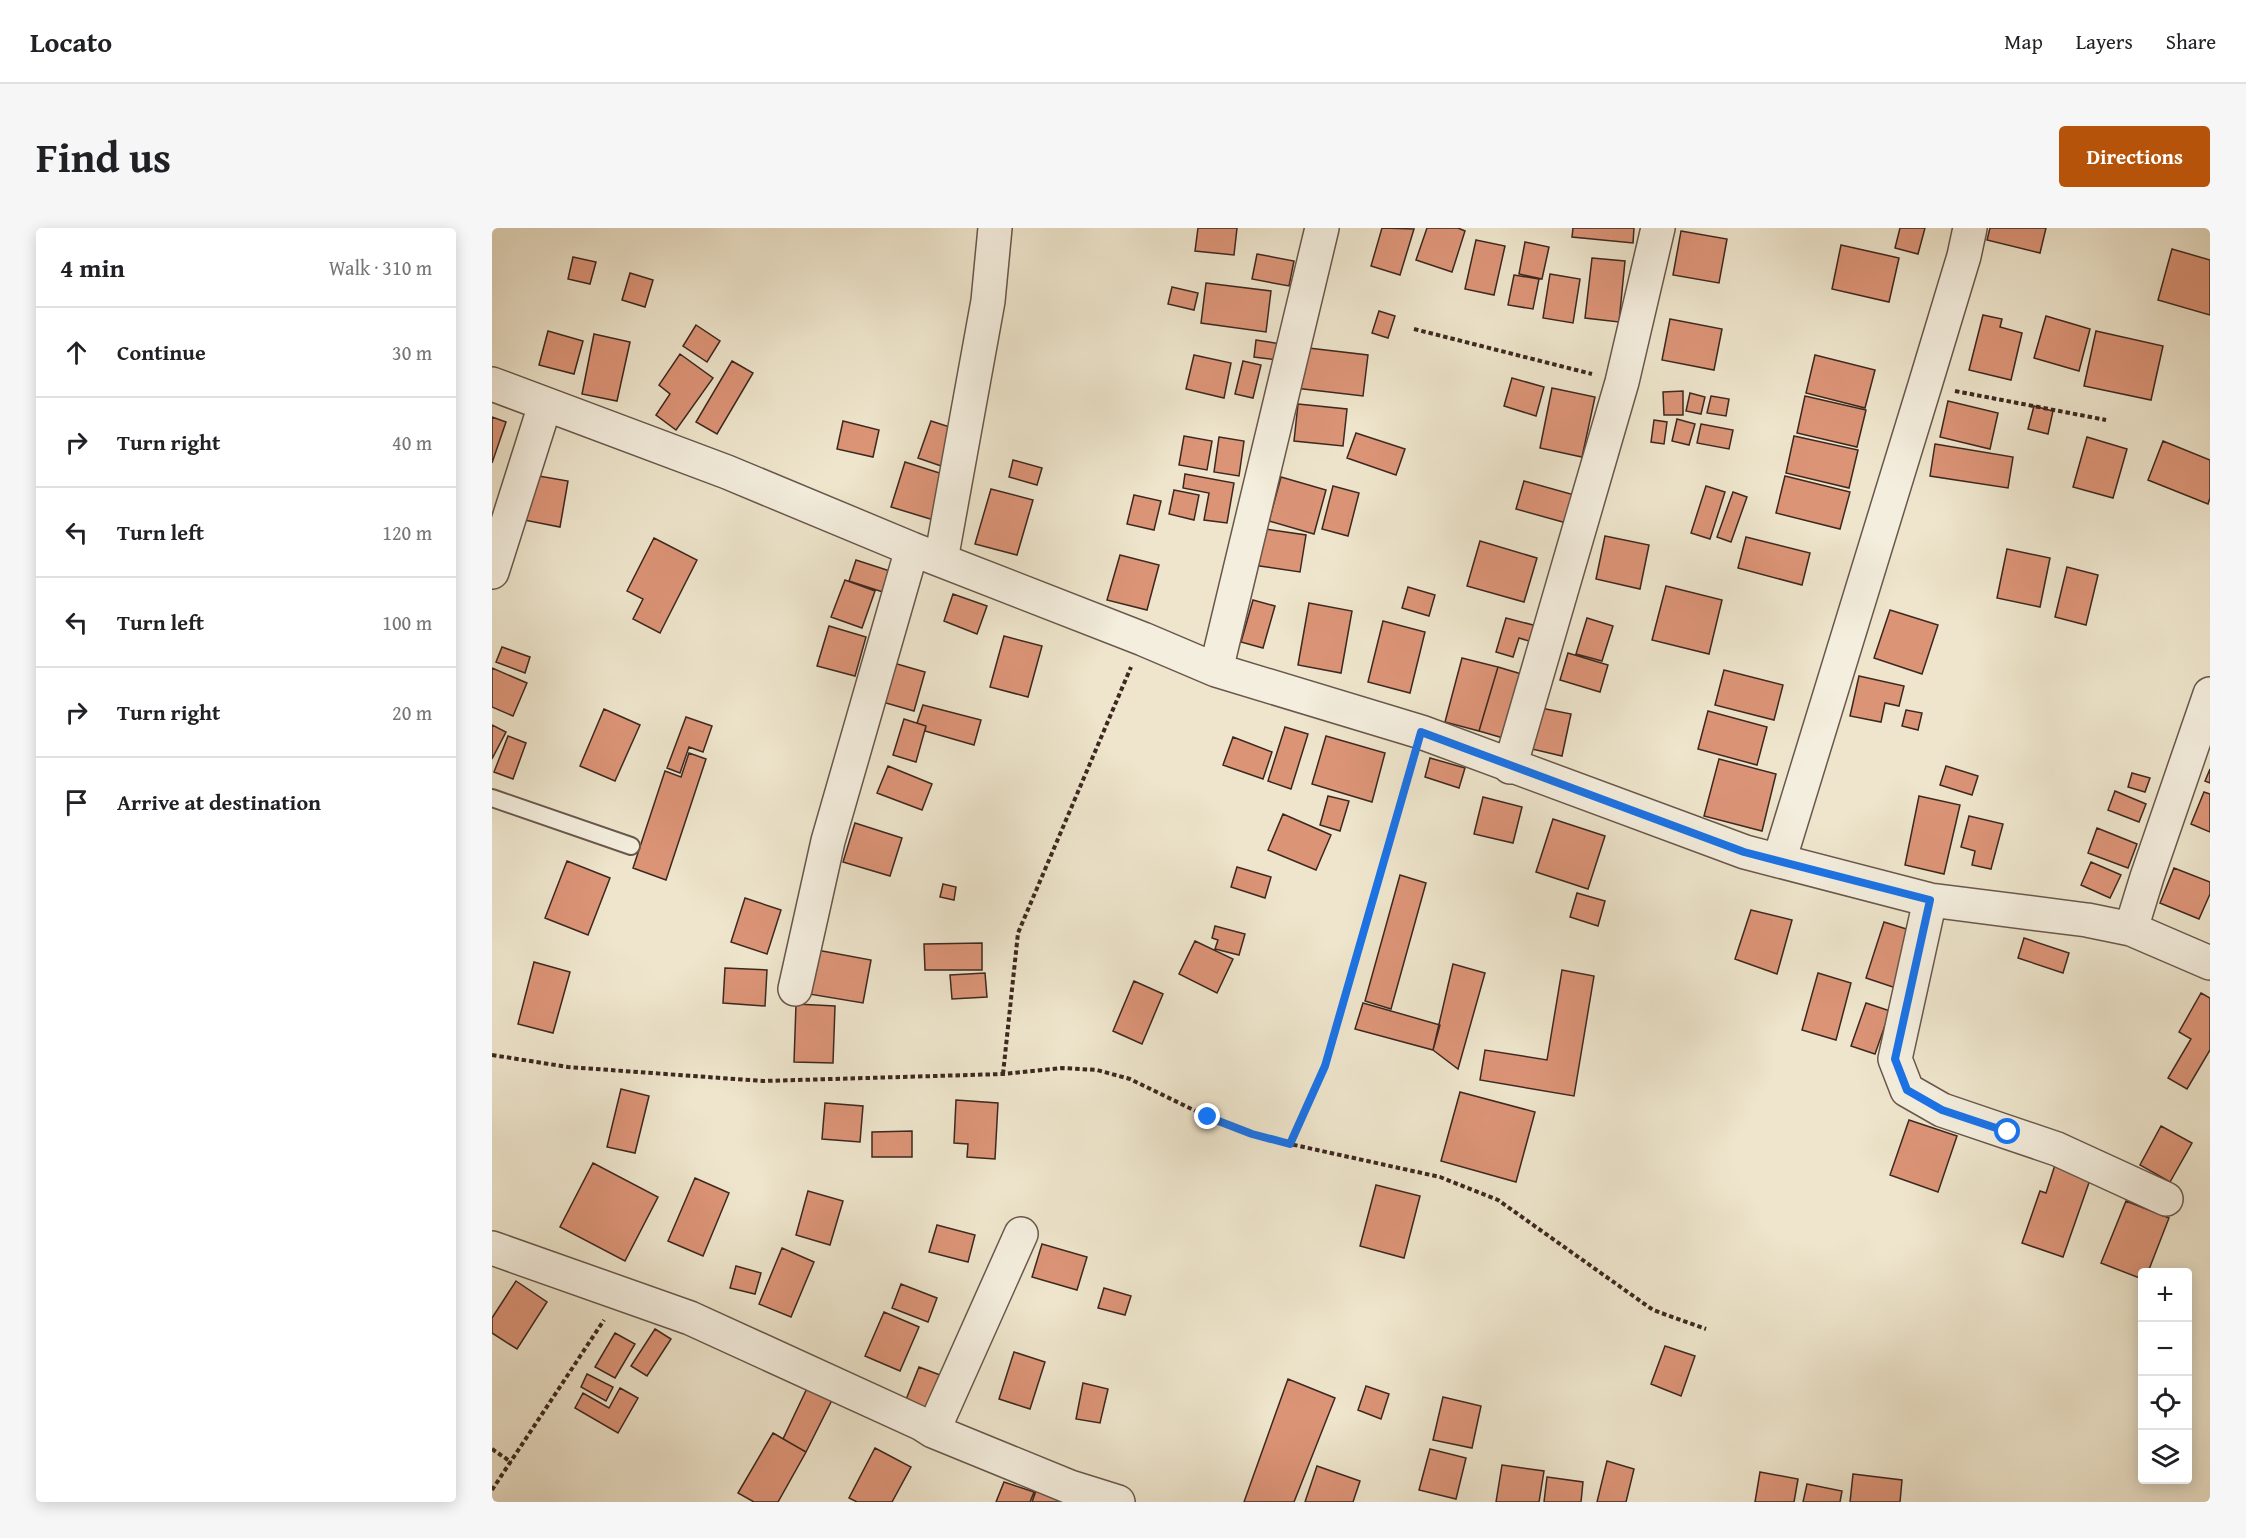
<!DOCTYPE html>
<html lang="en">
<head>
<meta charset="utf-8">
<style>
	:root { --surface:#fff; --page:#f6f6f6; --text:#202124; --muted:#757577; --line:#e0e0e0; --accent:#b45309 }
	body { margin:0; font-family:"Gentium Book Plus",serif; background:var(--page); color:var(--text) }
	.controls { position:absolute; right:18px; bottom:18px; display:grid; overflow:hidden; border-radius:6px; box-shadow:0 3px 15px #0003 }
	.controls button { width:54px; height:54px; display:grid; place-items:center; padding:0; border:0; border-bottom:2px solid var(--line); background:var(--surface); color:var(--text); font:30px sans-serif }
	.stop { position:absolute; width:18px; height:18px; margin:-14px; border:4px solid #1a73e8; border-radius:50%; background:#fff }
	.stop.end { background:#1a73e8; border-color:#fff; box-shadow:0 2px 6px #0008 }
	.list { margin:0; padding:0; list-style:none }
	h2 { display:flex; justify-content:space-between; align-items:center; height:78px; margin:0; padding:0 24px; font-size:26px }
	h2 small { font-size:20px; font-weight:400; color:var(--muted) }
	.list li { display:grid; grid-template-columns:39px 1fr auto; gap:18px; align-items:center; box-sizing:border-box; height:90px; padding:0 24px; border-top:2px solid var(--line) }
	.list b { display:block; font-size:22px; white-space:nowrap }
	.list em { font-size:20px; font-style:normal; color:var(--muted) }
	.icon { flex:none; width:33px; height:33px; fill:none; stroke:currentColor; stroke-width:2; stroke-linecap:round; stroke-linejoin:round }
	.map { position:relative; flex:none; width:1718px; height:1274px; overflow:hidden; border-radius:6px }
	header { display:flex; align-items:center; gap:36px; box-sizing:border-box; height:84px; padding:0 30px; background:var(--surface); border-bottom:2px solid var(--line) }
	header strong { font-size:28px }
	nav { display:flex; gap:33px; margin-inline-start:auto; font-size:21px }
	.intro { display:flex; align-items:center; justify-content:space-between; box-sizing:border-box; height:144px; padding:0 36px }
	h1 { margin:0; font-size:42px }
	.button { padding:15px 27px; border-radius:6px; background:var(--accent); color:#fff; font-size:21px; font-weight:700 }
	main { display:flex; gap:36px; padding:0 36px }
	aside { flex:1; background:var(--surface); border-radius:6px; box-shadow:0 3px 15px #0003 }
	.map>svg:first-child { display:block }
	.building { fill:#dc9477; stroke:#3d2820; stroke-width:1.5 }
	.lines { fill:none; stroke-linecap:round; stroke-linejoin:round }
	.service-casing { stroke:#69574b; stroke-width:20 }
	.minor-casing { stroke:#69574b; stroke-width:36 }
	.path { stroke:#3d2820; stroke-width:4; stroke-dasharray:4.5 3; stroke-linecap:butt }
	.service { stroke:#f4eede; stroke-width:16 }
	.minor { stroke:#f4eede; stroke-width:33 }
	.route { stroke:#1a73e8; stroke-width:8 }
</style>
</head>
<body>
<header>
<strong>Locato</strong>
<nav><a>Map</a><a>Layers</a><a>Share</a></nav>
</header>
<div class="intro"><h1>Find us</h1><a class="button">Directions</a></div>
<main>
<aside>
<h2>4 min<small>Walk · 310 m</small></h2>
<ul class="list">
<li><svg class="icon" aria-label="ahead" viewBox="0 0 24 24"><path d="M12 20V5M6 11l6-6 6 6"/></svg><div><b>Continue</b></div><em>30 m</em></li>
<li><svg class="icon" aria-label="right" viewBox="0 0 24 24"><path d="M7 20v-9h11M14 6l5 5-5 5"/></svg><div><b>Turn right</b></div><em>40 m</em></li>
<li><svg class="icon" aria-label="left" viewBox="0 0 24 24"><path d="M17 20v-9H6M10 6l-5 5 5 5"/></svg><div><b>Turn left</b></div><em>120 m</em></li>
<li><svg class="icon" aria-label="left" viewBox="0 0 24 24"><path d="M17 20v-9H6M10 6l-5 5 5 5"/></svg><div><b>Turn left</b></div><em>100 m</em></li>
<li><svg class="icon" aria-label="right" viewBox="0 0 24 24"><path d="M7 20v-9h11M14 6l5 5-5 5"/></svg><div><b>Turn right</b></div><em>20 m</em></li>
<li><svg class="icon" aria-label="arrive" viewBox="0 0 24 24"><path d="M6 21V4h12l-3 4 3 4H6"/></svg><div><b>Arrive at destination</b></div></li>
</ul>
</aside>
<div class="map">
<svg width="1718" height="1274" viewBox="0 0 1718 1274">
	<rect width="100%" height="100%" fill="#eee5cc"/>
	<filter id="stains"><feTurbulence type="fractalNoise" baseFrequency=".00333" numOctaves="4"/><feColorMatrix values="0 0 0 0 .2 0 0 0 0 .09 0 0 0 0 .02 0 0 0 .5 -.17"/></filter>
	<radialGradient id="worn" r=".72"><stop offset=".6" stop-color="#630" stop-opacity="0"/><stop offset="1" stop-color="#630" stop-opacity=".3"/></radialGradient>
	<path class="building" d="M706 0H745L742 27 703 23Z
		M890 0 922 1 908 47 879 38Z
		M935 0H966L973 3 960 44 924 32Z
		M1081 0H1142L1141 15 1080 9Z
		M1408 0H1433L1426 26 1403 20Z
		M1498 0H1554L1548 25 1495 12Z
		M1189 3 1235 11 1227 55 1181 47Z
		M984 12 1013 18 1002 67 973 61Z
		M1033 14 1057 19 1050 51 1027 46Z
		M1349 17 1407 30 1397 74 1340 61Z
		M1680 21 1718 32V87L1666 72Z
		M765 26 802 33 797 58 760 51Z
		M81 29 104 34 98 56 76 51Z
		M1100 30 1133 33 1127 94 1093 90Z
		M138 45 161 52 153 79 130 72Z
		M1058 46 1088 51 1081 95 1051 90Z
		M1022 47 1047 51 1041 81 1016 77Z
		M714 55 779 63 774 104 709 95Z
		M680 59 706 65 702 82 676 76Z
		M887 83 903 88 896 110 880 105Z
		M1491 87 1510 91 1508 99 1530 105 1519 152 1477 142Z
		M1554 88 1598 101 1587 143 1542 130Z
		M1178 91 1230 101 1222 142 1170 132Z
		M204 97 228 113 215 134 191 118Z
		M56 103 91 113 82 146 47 137Z
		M1604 103 1671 118 1659 172 1592 158Z
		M102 106 138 114 125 173 90 166Z
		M764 112 796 117 793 133 762 129Z
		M808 119 876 127 871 168 803 160Z
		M188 126 221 150 184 202 164 187 178 166 167 157Z
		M702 127 739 135 732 170 694 161Z
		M1323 127 1383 142 1373 180 1314 165Z
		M240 133 261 145 225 206 204 194Z
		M751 133 769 137 761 170 743 166Z
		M1020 150 1052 159 1044 188 1012 178Z
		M1060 160 1103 169 1090 229 1048 220Z
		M1191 163V187H1172L1171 164Z
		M1198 165 1213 169 1209 186 1194 183Z
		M1219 168 1237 171 1234 188 1215 185Z
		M1313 168 1374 182 1365 219 1305 205Z
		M1456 173 1506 185 1498 221 1448 209Z
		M806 176 855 181 851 218 802 213Z
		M1542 178 1561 183 1556 206 1536 201Z
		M0 189 14 194 0 235Z
		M1185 191 1203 196 1197 217 1180 213Z
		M1162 192 1175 194 1172 216 1159 214Z
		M351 193 387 202 381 229 345 221Z
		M439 193 467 202 455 240 426 230Z
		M1209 196 1241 202 1237 221 1205 215Z
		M864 205 913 221 904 247 855 230Z
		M692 208 720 213 715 242 687 237Z
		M1302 208 1366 222 1357 260 1294 245Z
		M727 209 752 213 747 248 722 244Z
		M1595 209 1635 221 1621 270 1581 259Z
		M1671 213 1718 232V270L1716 276 1656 252Z
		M1443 216 1521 229 1516 260 1438 248Z
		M521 232 550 240 545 257 517 249Z
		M413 234 460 249 445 293 399 279Z
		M693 246 742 255 735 295 712 292 717 265 691 260Z
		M41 247 76 253 68 299 32 292Z
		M1293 248 1358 264 1348 301 1284 285Z
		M789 249 834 262 822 306 777 293Z
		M1032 253 1086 268 1078 296 1024 281Z
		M841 258 867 265 856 308 830 301Z
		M1214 258 1233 264 1218 311 1199 305Z
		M499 261 541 272 525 327 483 316Z
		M682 262 707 267 702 292 677 286Z
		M1241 264 1255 269 1239 314 1225 309Z
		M642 267 669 273 662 302 635 296Z
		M767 300 814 307 808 344 761 337Z
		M1113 308 1157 317 1148 361 1104 351Z
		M1254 309 1318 325 1310 357 1246 340Z
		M162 310 205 332 168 405 141 391 151 371 135 363Z
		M988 313 1045 330 1032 374 975 358Z
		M1515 321 1558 330 1548 379 1505 370Z
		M628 327 667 337 655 382 615 372Z
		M364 332 404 345 397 366 357 353Z
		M1575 339 1606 347 1594 397 1563 389Z
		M353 352 383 363 370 400 339 389Z
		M1174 358 1230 372 1217 426 1160 412Z
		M916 359 943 367 937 388 910 380Z
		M461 366 495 378 485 406 452 393Z
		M761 372 783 378 771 420 749 414Z
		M817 375 860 383 849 445 806 437Z
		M1398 382 1446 397 1430 446 1382 430Z
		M1014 390 1045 398 1040 414 1027 410 1021 429 1004 424Z
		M1095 390 1121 398 1110 433 1084 426Z
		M891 393 933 404 918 465 876 454Z
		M337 398 374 409 363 448 325 438Z
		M512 408 550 418 536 469 498 459Z
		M10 419 38 429 33 445 4 434Z
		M1076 425 1116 437 1108 464 1068 452Z
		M970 430 1006 439 987 503 953 494Z
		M398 434 433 444 422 483 387 473Z
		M1006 439 1036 448 1018 512 987 503Z
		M0 440 35 455 21 488 0 479Z
		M1232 442 1291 457 1282 492 1223 477Z
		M1367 448 1412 458 1407 478 1393 475 1389 494 1358 488Z
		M431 477 489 492 482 517 433 503 434 498 425 495Z
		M1049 480 1079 486 1070 528 1040 521Z
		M112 481 148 497 123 553 88 538Z
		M1414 482 1430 485 1426 502 1410 498Z
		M1216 483 1275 499 1265 537 1206 521Z
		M194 489 220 498 211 524 197 519 188 545 175 540Z
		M412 491 434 498 424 534 401 527Z
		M0 497 14 504 0 531Z
		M793 499 816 506 799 561 776 553Z
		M16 508 34 515 21 551 2 544Z
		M834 508 893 525 880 574 820 556Z
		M741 509 780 524 771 551 731 537Z
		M197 525 214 531 174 652 141 640 173 543 189 549Z
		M938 530 973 540 967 560 933 549Z
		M1227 531 1284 546 1270 603 1212 588Z
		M396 538 440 556 430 582 385 565Z
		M1454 538 1486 548 1480 567 1448 557Z
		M1718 541V555L1713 553Z
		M1640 545 1658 550 1653 564 1636 559Z
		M1623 563 1654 576 1647 594 1616 582Z
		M1712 564 1718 566V604L1699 596Z
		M836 568 857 573 848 603 828 597Z
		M1427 568 1468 577 1452 646 1413 637Z
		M991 569 1030 579 1021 615 982 606Z
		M791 586 839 607 824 642 776 622Z
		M1477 588 1511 596 1499 641 1480 637 1483 623 1469 619Z
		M1061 591 1113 608 1096 661 1044 644Z
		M363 595 410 610 398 648 351 634Z
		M1605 600 1645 616 1636 640 1596 625Z
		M75 633 118 650 96 707 53 690Z
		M1599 634 1629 647 1618 670 1589 657Z
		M745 639 779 649 773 670 739 659Z
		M1682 640 1718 654V666L1707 691 1668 675Z
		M908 647 934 655 899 781 873 773Z
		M451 656 464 659 462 672 448 669Z
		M1085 665 1113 673 1106 698 1078 689Z
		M253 670 289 682 275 726 239 714Z
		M1259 682 1300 692 1285 746 1243 731Z
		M1392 694 1424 704 1407 761 1374 750Z
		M723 698 753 706 747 727 723 721 726 712 720 710Z
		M1532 710 1577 725 1571 745 1526 730Z
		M703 713 741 731 725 765 687 746Z
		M490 715V742H433L432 716Z
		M325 722 379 732 371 775 317 766Z
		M42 734 78 744 61 805 26 796Z
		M961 736 993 745 966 841 941 822Z
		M233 740 275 742 273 778 231 775Z
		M1070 742 1102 748 1082 868 988 852 993 822 1055 832Z
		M493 745 495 769 460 771 458 747Z
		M1326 745 1359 755 1344 812 1310 802Z
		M642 753 671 766 650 816 621 803Z
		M1709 765 1718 770V822L1695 861 1676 850 1699 811 1687 804Z
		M871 775 948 797 941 822 863 801Z
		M1374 775 1398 783 1383 826 1359 818Z
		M304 776 343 778 341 835 302 834Z
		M129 861 157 868 143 925 115 919Z
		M968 864 1043 884 1024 954 949 933Z
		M464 872 506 875 503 931 475 929 476 916 462 915Z
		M333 875 371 878 368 914 330 911Z
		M1417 892 1465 908 1446 964 1398 947Z
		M1669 898 1700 915 1678 954 1648 937Z
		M420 903V929H380V904Z
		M101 935 166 969 133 1033 68 999Z
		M1563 937 1599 949 1571 1029 1530 1015 1548 963 1554 965Z
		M203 950 237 965 211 1028 176 1013Z
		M884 957 928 968 912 1030 868 1018Z
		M316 963 351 973 338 1017 304 1007Z
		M1634 973 1677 990 1656 1044H1650V1051L1609 1035Z
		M445 997 483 1007 476 1034 437 1024Z
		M550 1016 595 1029 585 1062 540 1049Z
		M290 1020 322 1034 299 1089 267 1076Z
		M244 1038 269 1045 263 1066 238 1060Z
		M24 1053 55 1074 25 1121 0 1105V1090Z
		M409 1056 445 1070 436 1094 400 1080Z
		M612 1060 639 1068 633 1087 606 1080Z
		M392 1084 427 1099 408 1143 373 1128Z
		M163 1101 179 1111 155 1148 139 1138Z
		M123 1105 143 1116 123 1150 103 1139Z
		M1173 1118 1203 1128 1189 1168 1159 1156Z
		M522 1124 553 1134 538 1181 507 1171Z
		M427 1139 448 1147 433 1187 411 1179Z
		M95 1146 121 1159 114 1173 89 1159Z
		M796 1151 843 1170 802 1274H752Z
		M318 1154 343 1166 314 1224 291 1211Z
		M591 1155 616 1161 608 1195 584 1191Z
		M874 1158 897 1166 889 1191 866 1182Z
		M128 1160 146 1170 126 1205 83 1180 91 1165 117 1180Z
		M951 1169 989 1178 980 1220 941 1212Z
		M281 1205 314 1224 286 1274H262L246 1265Z
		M383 1220 419 1239 400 1274H365L357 1270Z
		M938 1221 974 1230 964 1271 927 1262Z
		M1115 1233 1142 1241 1134 1274H1105Z
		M1010 1237 1052 1243 1047 1274H1004Z
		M825 1238 868 1253 861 1274H813Z
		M1268 1244 1306 1251 1302 1274H1263Z
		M1361 1246 1410 1252 1408 1274H1358Z
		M1055 1249 1091 1254 1089 1274H1052Z
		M512 1254 542 1264 538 1274H504Z
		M1315 1256 1350 1263 1348 1274H1311Z
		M545 1260 573 1269 571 1274H540Z"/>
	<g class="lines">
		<g class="service-casing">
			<path id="service" d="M0 570 139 618"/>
		</g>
		<g class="minor-casing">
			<path id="minor" d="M0 156 235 244 420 321 651 411 724 442 929 504 1253 624 1438 672 1595 692 1639 701 1718 735
				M449 332 496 73 503 0
				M0 344 53 177
				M724 442 830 0
				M1018 539 1130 154 1166 0
				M1287 633 1433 157 1472 28 1478 0
				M1438 672 1403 831 1415 862 1450 882 1565 921 1674 971
				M1639 701 1655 649 1718 466
				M303 761 336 613 420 321
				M0 1020 198 1090 430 1196 441 1203 578 1259 626 1274
				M441 1203 529 1006"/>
		</g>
		<path class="path" d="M922 101 1100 146
			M1463 163 1614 192
			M0 827 76 839 271 853 511 846 570 840 605 842 638 851 716 889 760 906 798 916 948 949 1006 972 1161 1082 1214 1101
			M511 846 526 705 639 439
			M798 916 833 838 920 534
			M0 1221 19 1234
			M0 1262 112 1092"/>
		<use href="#service" class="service"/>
		<use href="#minor" class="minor"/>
	</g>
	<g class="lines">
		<path class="route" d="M716 889 760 906 798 916 833 838 929 504 1252 624 1438 672 1403 831 1415 862 1450 882 1516 904"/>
	</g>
	<rect width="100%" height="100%" filter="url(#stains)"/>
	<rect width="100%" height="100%" fill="url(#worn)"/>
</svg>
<div class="controls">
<button>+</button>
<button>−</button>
<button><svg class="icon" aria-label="locate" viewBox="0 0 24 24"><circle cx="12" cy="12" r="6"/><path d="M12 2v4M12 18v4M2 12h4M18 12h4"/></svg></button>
<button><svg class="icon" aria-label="layers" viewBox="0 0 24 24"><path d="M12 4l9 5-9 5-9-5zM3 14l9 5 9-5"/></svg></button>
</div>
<div class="stop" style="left:1516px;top:904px"></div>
<div class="stop end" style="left:716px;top:889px"></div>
</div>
</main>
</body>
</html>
